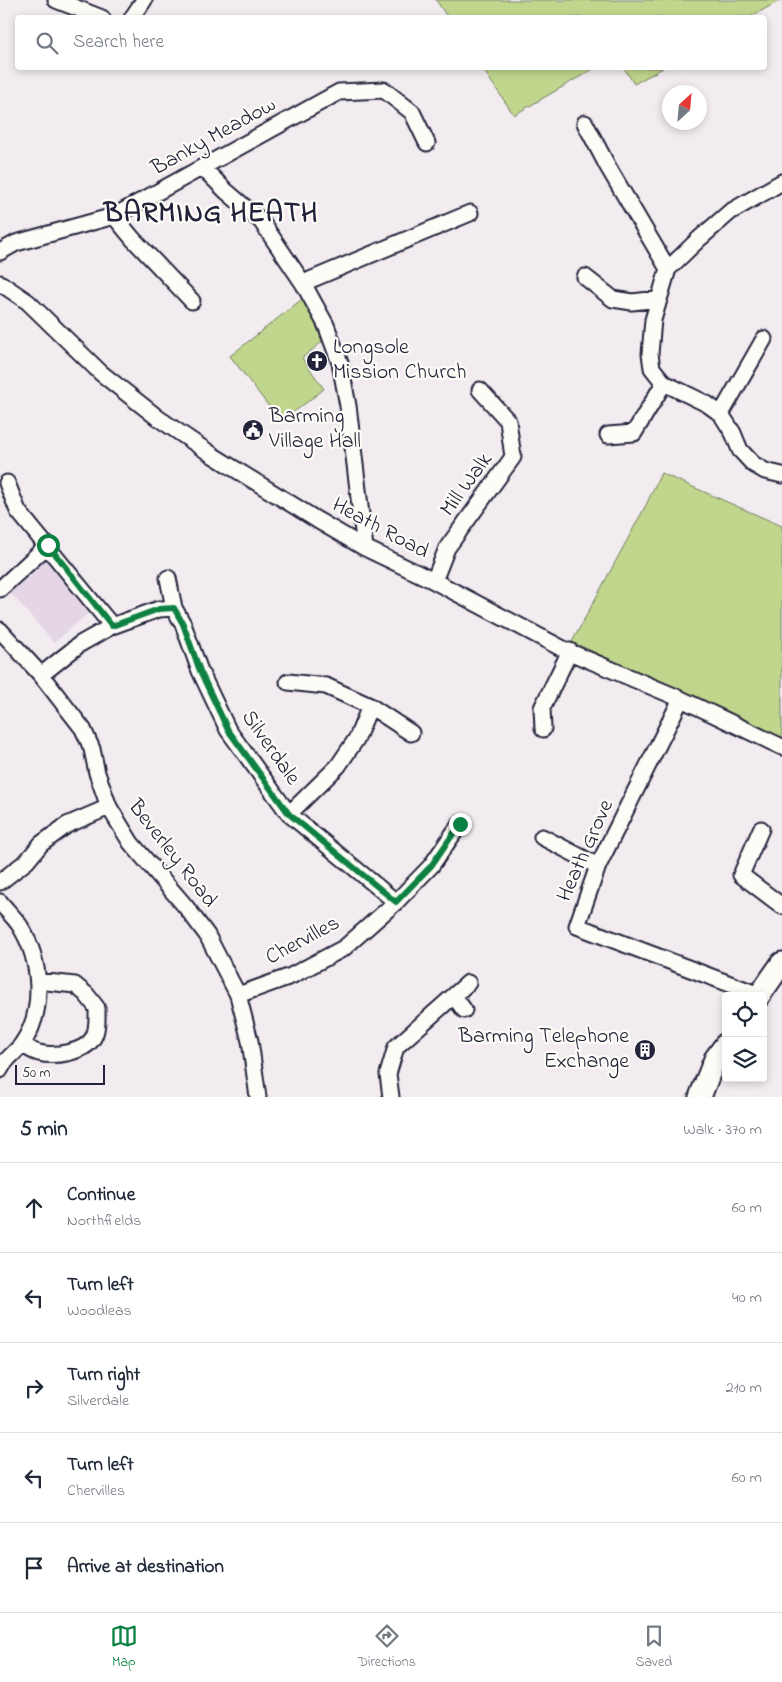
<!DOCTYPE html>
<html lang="en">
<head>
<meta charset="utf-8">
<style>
	:root { --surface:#fff; --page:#f2f2f3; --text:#1f2937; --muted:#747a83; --line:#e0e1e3; --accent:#0b8043 }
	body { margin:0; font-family:"Indie Flower",sans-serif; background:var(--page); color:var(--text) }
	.controls { position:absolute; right:15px; bottom:15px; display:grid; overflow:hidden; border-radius:5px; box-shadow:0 2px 8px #0003 }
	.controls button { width:45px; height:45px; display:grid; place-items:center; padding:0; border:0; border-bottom:1px solid var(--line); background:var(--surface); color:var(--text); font:25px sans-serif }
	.compass { position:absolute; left:662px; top:85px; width:45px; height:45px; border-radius:50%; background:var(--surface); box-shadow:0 2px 8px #0003; rotate:26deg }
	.scale { position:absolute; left:15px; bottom:12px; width:90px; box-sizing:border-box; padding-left:5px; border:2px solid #22223b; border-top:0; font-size:14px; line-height:18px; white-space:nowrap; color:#22223b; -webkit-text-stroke:4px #fdfcf7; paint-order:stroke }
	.stop { position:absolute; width:15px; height:15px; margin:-11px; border:4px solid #0b8043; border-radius:50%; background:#fff }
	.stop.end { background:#0b8043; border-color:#fff; box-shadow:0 1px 5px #0008 }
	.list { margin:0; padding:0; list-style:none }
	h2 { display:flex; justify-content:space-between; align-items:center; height:65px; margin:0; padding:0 20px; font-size:21px }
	h2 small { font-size:16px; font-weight:400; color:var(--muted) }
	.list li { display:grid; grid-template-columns:32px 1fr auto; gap:15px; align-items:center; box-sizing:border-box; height:90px; padding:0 20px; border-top:1px solid var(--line) }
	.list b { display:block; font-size:19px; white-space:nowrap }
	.list p { margin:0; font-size:16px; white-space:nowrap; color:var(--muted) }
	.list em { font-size:16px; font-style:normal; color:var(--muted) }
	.icon { flex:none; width:28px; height:28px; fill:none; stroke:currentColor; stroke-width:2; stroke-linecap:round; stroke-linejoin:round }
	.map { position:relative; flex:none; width:782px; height:1097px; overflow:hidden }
	.search { position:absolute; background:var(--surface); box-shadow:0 2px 8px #0003; left:15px; right:15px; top:15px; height:55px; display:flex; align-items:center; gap:12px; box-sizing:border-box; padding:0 18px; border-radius:5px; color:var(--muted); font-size:19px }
	.sheet { height:515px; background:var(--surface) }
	nav { display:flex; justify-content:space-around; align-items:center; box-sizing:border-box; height:70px; border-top:1px solid var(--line); background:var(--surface); font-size:14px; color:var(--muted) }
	nav a { display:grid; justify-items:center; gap:2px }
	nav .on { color:var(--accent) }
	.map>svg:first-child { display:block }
	.built { fill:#e5d6e6 }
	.green { fill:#c0d68c; stroke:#717c64 }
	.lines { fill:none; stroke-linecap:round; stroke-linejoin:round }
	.street-casing { stroke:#22223b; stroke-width:19 }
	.secondary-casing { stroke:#22223b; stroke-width:25 }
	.street { stroke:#fdfcf7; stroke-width:15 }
	.secondary { stroke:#fdfcf7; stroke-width:21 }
	.route { stroke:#0b8043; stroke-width:6 }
	.labels { text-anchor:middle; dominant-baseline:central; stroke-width:4.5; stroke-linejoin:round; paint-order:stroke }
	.street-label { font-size:22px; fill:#22223b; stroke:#fdfcf7 }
	.poi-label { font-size:22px; fill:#22223b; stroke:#fdfcf7; text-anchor:start }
	.district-label { font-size:28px; font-weight:bold; letter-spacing:1px; fill:#22223b; stroke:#fdfcf7 }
</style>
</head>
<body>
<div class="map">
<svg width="782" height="1097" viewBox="0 0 782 1097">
	<rect width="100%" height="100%" fill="#f2ebef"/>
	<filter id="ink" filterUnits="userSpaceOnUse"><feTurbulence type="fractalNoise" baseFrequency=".02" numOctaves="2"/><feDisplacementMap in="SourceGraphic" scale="10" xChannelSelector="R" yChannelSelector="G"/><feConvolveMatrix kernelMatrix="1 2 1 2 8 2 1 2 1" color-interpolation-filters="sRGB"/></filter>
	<g filter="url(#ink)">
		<path class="built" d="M48 557 93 609 54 643 9 591Z"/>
		<path class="green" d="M436 0H781L750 17 448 18Z
			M482 68H595L514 115Z
			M624 68H663L634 84Z
			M306 296 322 342 302 358 324 389 281 422 230 356Z
			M661 473 782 526V738L572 642 646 505Z"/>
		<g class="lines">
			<g class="street-casing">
				<path id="street" d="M56 0 102 18
					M132 18 144 0
					M585 123 608 167 668 269
					M203 168 226 191 261 221 303 283 326 325 340 363 348 406 365 548
					M782 182 730 212 699 239 668 269 653 320 650 354 652 368 664 383 707 404 721 414 733 433 740 450 753 464 765 471 782 475
					M114 216 133 239 192 301
					M0 252 16 243 114 216 339 92 384 90 412 112 427 143
					M585 277 613 299 632 302 659 299
					M0 283 28 302 101 373 158 418 214 456 317 520 365 548 434 581 565 650 681 699 782 747
					M303 283 470 213
					M721 414 764 339
					M608 435 634 433 664 383
					M7 483 18 511 112 626
					M168 578 174 608 183 624 200 671 228 730 289 814 396 902
					M434 581 447 548 513 457 508 421 480 390
					M0 589 48 545
					M0 630 41 675 83 729 92 749 97 773 109 807 131 843 186 907 207 935 238 995 250 1041 258 1097
					M41 675 80 644 112 626 159 609 174 608
					M288 682 326 686 370 706 411 733
					M681 699 598 866 577 926 759 995
					M543 729 542 708 570 651
					M289 814 338 766 357 738 370 706
					M761 829 741 875 782 906
					M542 837 598 866
					M0 882 27 861 41 844 67 825 109 807
					M0 902C6 910 15 918 20 926 41 960 46 1010 22 1044 14 1055 6 1057 0 1070
					M238 995 291 976 344 948 396 902 431 866 460 824
					M454 996 464 1010
					M22 1044C27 1047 33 1052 39 1053 54 1057 84 1053 93 1038 98 1030 97 1017 97 1008L86 994 75 985 38 981
					M391 1097 388 1074 396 1047 468 983"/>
			</g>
			<g class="secondary-casing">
				<path id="secondary" d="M759 996 782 963
					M700 1097 715 1059 726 1044"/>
			</g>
			<use href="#street" class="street"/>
			<use href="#secondary" class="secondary"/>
		</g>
	</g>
	<g class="lines" filter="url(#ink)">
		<path class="route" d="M48 545 112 626 159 609 174 608 183 624 200 671 228 730 289 814 396 902 431 866 460 824"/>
	</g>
	<defs>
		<g id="church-disc" transform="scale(1.125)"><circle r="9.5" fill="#22223b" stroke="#fdfcf7"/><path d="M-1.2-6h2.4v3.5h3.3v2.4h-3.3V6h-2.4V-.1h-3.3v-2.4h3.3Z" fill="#fff"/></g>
		<g id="civic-disc" transform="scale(1.125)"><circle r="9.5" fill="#22223b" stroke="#fdfcf7"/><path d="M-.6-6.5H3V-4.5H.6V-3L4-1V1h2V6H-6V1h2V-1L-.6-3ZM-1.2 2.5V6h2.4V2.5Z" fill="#fff"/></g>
		<g id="building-disc" transform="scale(1.125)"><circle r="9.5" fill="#22223b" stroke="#fdfcf7"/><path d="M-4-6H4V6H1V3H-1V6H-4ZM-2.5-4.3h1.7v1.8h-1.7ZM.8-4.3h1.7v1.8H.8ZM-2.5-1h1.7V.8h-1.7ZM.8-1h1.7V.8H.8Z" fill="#fff"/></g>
	</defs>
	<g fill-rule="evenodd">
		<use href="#church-disc" x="317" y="361"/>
		<use href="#civic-disc" x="253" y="430"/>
		<use href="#building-disc" x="645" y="1050"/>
	</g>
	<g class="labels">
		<g class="street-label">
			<text transform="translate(214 137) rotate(-29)">Banky Meadow</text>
			<text transform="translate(467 485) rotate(-54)">Mill Walk</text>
			<text transform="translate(380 529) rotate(28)">Heath Road</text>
			<text transform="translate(270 748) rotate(55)">Silverdale</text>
			<text transform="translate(586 851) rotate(-66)">Heath Grove</text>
			<text transform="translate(172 854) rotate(52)">Beverley Road</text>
			<text transform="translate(303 941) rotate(-28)">Chervilles</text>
		</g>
		<g class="poi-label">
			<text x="333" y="348">Longsole<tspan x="333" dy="25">Mission Church</tspan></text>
			<text x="269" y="417">Barming<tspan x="269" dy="25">Village Hall</tspan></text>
			<text x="629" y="1037" text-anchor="end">Barming Telephone<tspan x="629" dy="25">Exchange</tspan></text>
		</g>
		<g class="district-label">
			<text x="211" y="214">BARMING HEATH</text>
		</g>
	</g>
</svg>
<div class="controls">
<button><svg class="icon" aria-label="locate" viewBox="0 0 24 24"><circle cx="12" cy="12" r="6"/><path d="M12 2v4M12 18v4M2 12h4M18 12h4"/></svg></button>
<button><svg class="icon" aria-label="layers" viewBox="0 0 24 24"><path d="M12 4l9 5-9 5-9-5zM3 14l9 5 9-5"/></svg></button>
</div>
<svg class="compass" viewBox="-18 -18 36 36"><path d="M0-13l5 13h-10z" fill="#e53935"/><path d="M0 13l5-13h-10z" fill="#747a83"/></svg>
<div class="scale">50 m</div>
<div class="stop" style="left:48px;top:545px"></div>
<div class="stop end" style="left:460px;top:824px"></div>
<div class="search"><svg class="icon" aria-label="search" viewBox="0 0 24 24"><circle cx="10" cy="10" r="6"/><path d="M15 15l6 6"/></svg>Search here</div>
</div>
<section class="sheet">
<h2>5 min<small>Walk · 370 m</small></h2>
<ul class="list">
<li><svg class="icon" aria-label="ahead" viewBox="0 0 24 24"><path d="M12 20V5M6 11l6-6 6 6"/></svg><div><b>Continue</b><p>Northfields</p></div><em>60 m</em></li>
<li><svg class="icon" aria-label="left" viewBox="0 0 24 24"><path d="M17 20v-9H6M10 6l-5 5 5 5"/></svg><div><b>Turn left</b><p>Woodleas</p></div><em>40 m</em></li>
<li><svg class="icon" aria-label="right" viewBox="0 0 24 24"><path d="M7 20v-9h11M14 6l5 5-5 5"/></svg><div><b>Turn right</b><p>Silverdale</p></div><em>210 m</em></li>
<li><svg class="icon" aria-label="left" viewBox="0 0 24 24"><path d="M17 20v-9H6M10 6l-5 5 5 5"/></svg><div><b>Turn left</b><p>Chervilles</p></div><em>60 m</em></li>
<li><svg class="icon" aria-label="arrive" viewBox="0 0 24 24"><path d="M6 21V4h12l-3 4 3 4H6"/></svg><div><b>Arrive at destination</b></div></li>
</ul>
</section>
<nav>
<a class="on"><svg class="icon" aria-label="map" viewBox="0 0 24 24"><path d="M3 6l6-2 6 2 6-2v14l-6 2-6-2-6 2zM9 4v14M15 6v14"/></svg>Map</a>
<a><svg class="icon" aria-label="directions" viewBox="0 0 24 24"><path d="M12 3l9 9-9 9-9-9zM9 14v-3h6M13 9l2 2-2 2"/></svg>Directions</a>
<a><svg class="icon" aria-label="saved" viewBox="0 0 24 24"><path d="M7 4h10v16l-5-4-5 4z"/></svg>Saved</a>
</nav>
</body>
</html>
